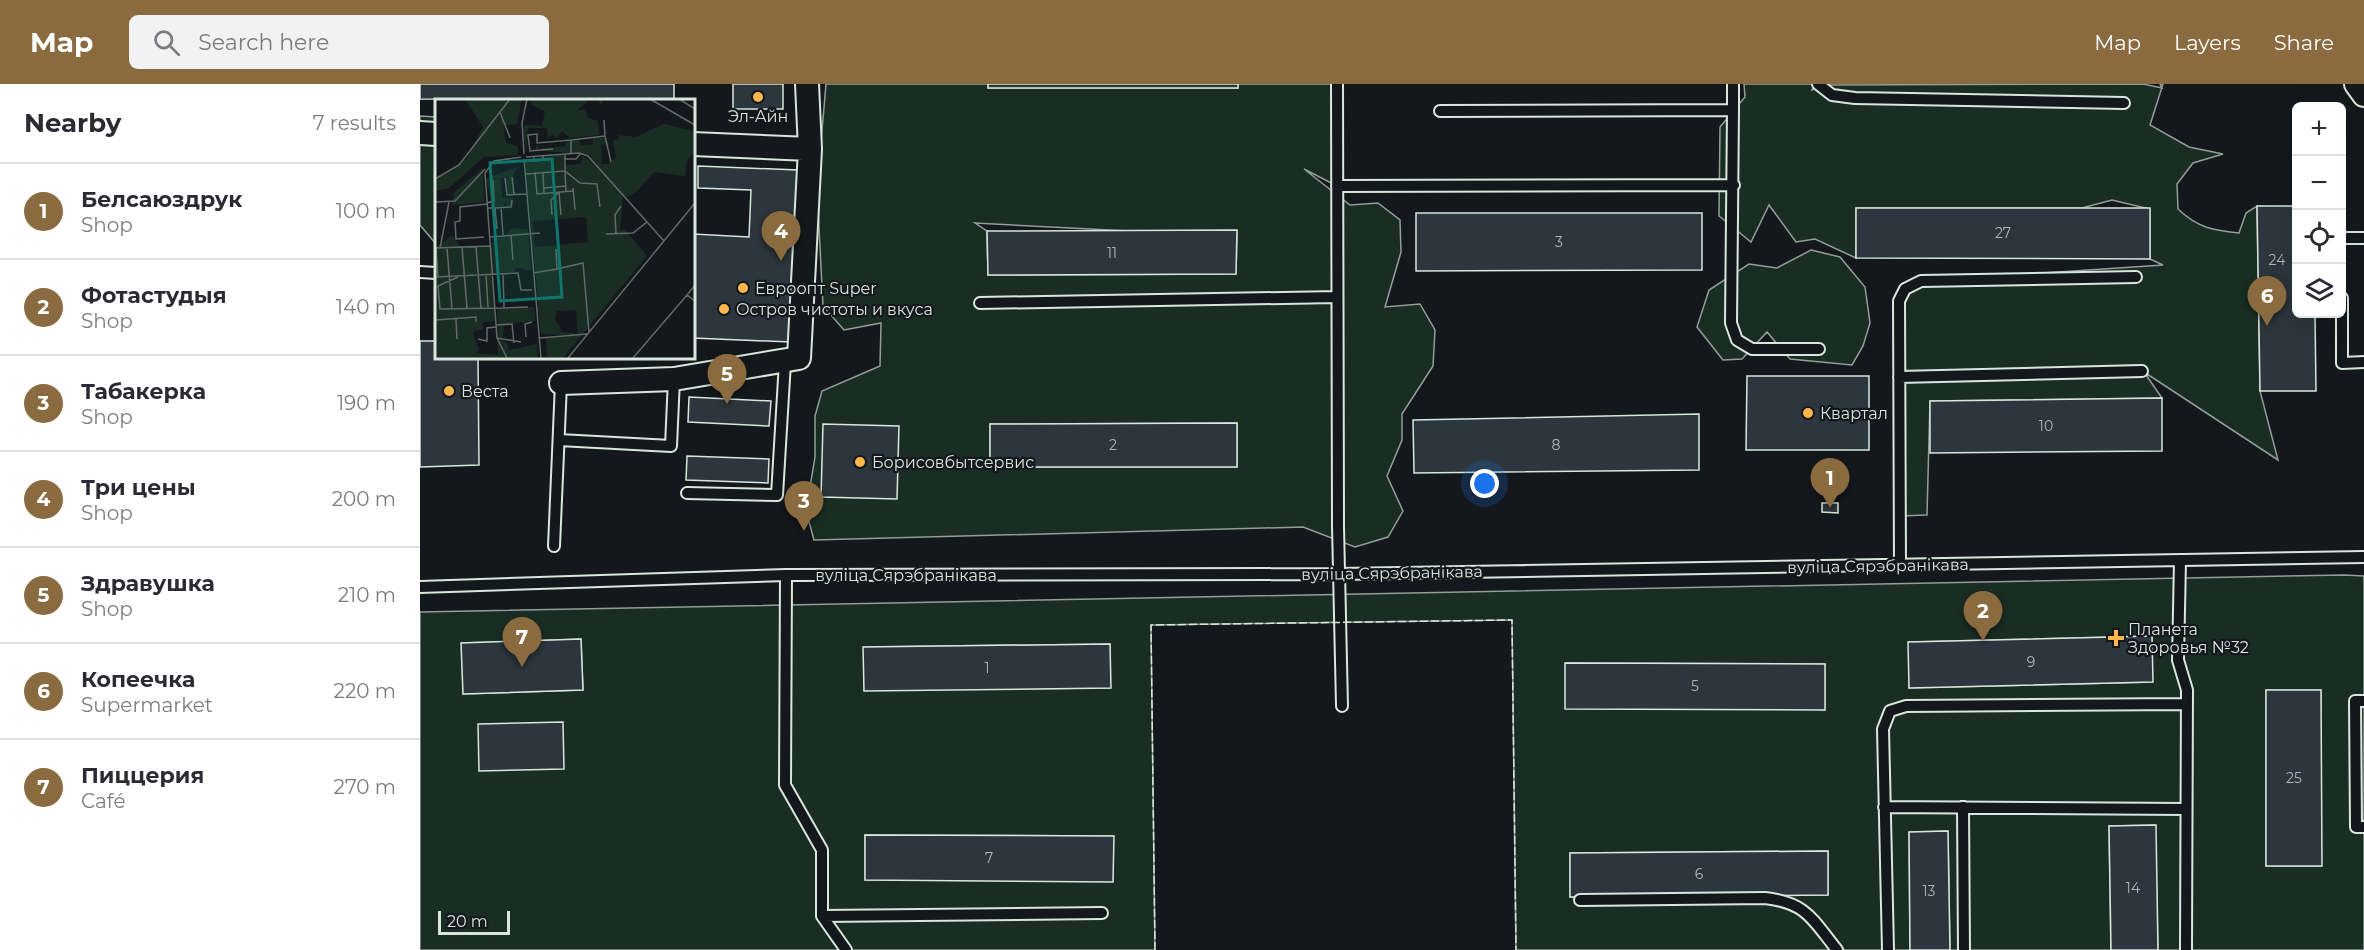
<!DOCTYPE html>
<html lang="en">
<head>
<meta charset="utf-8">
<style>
	:root { --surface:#fff; --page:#f2f2f3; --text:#2b2b33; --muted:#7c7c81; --line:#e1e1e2; --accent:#8a6a3f }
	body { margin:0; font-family:Montserrat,sans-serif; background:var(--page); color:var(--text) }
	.controls { position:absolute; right:18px; top:18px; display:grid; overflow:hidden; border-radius:9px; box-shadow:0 6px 24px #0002 }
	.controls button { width:54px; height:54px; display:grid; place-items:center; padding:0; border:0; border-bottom:2px solid var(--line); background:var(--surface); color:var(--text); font:30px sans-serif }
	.scale { position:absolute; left:18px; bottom:15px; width:72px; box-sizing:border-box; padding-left:6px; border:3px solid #d8e6dc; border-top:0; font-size:16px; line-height:21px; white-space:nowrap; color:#d8e6dc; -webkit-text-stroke:4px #14181c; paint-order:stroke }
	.you { position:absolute; left:1065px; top:400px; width:21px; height:21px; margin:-15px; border:4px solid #fff; border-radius:50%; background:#1a73e8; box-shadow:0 0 0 9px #1a73e833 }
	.badge { display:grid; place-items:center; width:39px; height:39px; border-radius:50%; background:var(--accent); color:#fff; font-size:20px; font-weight:700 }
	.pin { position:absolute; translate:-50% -50px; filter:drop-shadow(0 2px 3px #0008) }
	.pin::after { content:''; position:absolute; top:32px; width:21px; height:18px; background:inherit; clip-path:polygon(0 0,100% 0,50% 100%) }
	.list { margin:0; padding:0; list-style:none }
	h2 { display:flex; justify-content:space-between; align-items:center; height:78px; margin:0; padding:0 24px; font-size:26px }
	h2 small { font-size:20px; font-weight:400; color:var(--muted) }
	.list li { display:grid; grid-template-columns:39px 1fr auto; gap:18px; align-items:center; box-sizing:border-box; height:96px; padding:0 24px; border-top:2px solid var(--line) }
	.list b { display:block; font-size:22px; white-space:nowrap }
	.list p { margin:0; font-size:20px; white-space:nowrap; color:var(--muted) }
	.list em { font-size:20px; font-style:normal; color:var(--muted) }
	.icon { flex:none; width:33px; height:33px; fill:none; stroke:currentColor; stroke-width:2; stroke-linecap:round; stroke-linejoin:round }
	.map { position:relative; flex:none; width:1944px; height:866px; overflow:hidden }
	header { display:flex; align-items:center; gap:36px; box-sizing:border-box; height:84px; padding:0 30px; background:var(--accent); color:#fff }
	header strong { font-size:28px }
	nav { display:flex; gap:33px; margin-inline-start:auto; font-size:21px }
	.search { width:420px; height:54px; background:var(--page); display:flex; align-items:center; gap:15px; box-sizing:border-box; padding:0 21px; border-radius:9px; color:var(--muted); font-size:22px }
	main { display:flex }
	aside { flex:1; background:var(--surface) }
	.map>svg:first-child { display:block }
	.green { fill:#1a2d24; stroke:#939e99; stroke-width:1.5; fill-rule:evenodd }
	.building { fill:#2c363c; stroke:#d8e6dc; stroke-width:1.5 }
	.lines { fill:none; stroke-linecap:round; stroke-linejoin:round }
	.service-casing { stroke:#d8e6dc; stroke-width:14 }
	.minor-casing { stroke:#d8e6dc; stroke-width:26 }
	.service { stroke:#14181c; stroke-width:10 }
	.minor { stroke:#14181c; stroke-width:22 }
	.fence { stroke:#d8e6dc; stroke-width:1.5; stroke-dasharray:8 3; stroke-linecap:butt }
	.poi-dot { fill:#ffb74d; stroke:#14181c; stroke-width:2 }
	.labels { text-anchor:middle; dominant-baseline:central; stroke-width:4.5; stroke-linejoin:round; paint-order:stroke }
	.number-label { font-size:14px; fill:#adbab4 }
	.poi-label { font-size:16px; fill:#d8e6dc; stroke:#14181c; text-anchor:start }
	.street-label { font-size:16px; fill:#d8e6dc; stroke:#14181c }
	.inset-road { fill:none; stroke:#626a69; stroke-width:1.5 }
	.view { fill:#0f766e; fill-opacity:0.15; stroke:#0f766e; stroke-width:3 }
	.inset-edge { fill:none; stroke:#d8e6dc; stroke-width:3 }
</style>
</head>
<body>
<header>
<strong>Map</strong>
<div class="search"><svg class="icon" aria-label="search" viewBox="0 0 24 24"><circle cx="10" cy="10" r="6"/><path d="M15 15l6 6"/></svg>Search here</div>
<nav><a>Map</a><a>Layers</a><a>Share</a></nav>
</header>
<main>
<aside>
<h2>Nearby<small>7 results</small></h2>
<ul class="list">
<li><span class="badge">1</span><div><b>Белсаюздрук</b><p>Shop</p></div><em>100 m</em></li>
<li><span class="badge">2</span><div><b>Фотастудыя</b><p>Shop</p></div><em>140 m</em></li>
<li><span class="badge">3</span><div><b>Табакерка</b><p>Shop</p></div><em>190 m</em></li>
<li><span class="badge">4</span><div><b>Три цены</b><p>Shop</p></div><em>200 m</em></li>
<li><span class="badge">5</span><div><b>Здравушка</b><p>Shop</p></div><em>210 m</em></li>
<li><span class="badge">6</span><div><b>Копеечка</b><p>Supermarket</p></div><em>220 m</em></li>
<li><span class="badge">7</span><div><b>Пиццерия</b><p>Café</p></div><em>270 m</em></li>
</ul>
</aside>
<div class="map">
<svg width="1944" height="866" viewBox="0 0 1944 866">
	<rect width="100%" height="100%" fill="#14181c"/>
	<path class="green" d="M406 0H568V4H818V0H917V102L884 85 930 121 958 119 980 136 981 168 965 223 1000 220 1015 246 1013 282 982 330V356L967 392 983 427 968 453 935 463 883 443 394 456 386 427 395 373V332L402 307 460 282 461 239 424 246 403 222 397 105ZM555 139 709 147H817L816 190 568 191 567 147ZM817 339V383H570V340Z
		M1324 0H1395L1392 6 1403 1 1723 0 1742 4 1740 0H1743L1730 41 1769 63 1803 70 1773 79 1757 100 1758 125C1778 144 1792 146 1819 149L1826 129 1837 122 1840 307 1858 376 1724 288 1742 314 1510 317 1507 431 1479 432V217L1501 197 1743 181 1730 175V125L1692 116 1662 124H1436V174L1395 155 1376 158 1349 121 1331 158 1299 132 1300 43 1325 13Z
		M0 32 16 33V160L0 141Z
		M1391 166 1420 173 1445 203 1450 239 1443 262 1432 281 1370 275 1347 248 1322 275 1303 276 1277 243 1289 206 1329 180 1357 184Z
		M1924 491 1944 492V866H1738L1735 741 1689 742 1691 866H1530L1528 747 1489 748 1490 866H1096L1092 536 731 541 735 866H0V528ZM1732 552V598L1489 604V558ZM161 555 163 606 43 610 42 559ZM690 560V604L444 606V563ZM1146 579 1405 580V626ZM1846 606H1901V782H1846ZM445 751 693 752V797L445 796ZM1408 767V811L1150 813V769Z"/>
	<path class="building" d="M0 0H254V16L0 15Z
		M313 0H363V25H313Z
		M568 0H818V4H568Z
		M278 82 378 86 370 258 273 254V150L329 153 331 106 278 104Z
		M1837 122H1876V230H1895L1896 307H1840Z
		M1436 124H1730V175L1436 174Z
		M996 129H1282V186L996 187Z
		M817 146 816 190 568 191 567 147Z
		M0 257H16V273H58L59 381 0 383Z
		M1327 292H1449V366H1326Z
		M269 313 351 317 349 342 268 338Z
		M1742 314V367L1510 369V317Z
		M1279 330V386L994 389 993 336Z
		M817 339V383H570V340Z
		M403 340 479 342 477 415 401 413Z
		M267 372 349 375 348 399 266 396Z
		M1402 419H1418V429L1402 428Z
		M1732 552 1733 598 1489 604 1488 558Z
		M161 555 163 606 43 610 41 559Z
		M690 560 691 604 444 607 443 563Z
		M1145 579 1405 580V626L1145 625Z
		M1846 606H1901L1902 782H1846Z
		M143 638 144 685 59 687 58 640Z
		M1736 741 1738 866H1691L1689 742Z
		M1528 747 1530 866H1490L1489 748Z
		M445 751 694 752 693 798 445 796Z
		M1408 767V811L1150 813V769Z"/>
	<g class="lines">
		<g class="service-casing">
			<path id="service" d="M917 0 918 442 922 622
				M1398 0 1412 11 1435 14 1704 19
				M1313 26 1311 239 1317 256 1332 265H1399
				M1020 27 1313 26V0
				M917 102 1314 101
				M1922 154H1944
				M0 188 16 189
				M1922 214V279L1944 278
				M560 219 917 213
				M1479 293 1722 287
				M139 356 251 362 254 295
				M267 409 357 411 365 278
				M134 462 141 299
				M1760 476 1758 576 1767 606 1766 866
				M1480 482 1479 217 1485 205 1501 197 1716 193
				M366 491 365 701 402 766V832L682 829
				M0 503 366 491 920 490 1944 473
				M1944 617H1935L1936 743H1944
				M1464 723 1766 725
				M1543 723 1544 866
				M1160 816 1345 814C1387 819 1392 835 1417 866
				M402 832 426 866
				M1468 866 1463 645 1470 627 1486 622 1767 620"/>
		</g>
		<g class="minor-casing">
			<path id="minor" d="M1936 0 1944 11
				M0 49 16 50
				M273 60 390 65
				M141 299 254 295 379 274 390 65 387 0"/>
		</g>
		<use href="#service" class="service"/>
		<use href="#minor" class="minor"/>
		<path class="fence" d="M735 866 731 541 1092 536 1096 866"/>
	</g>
	<g class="poi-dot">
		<circle cx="338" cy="13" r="6"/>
		<circle cx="323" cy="204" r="6"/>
		<circle cx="304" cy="225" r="6"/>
		<circle cx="29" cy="307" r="6"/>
		<circle cx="1388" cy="329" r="6"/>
		<circle cx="440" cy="378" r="6"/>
		<path d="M1693 545h6v6h6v6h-6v6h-6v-6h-6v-6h6z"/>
	</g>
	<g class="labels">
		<g class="number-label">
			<text x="1583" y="149">27</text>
			<text x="1139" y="158">3</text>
			<text x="692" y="169">11</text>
			<text x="1857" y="176">24</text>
			<text x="1626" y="342">10</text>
			<text x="693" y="361">2</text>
			<text x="1136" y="361">8</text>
			<text x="1611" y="578">9</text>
			<text x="567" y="584">1</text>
			<text x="1275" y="602">5</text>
			<text x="1874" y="694">25</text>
			<text x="569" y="774">7</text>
			<text x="1279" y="790">6</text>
			<text x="1713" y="804">14</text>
			<text x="1509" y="807">13</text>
		</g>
		<g class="poi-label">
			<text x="338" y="32" text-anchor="middle">Эл-Айн</text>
			<text x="335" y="204">Евроопт Super</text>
			<text x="316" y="225">Остров чистоты и вкуса</text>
			<text x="41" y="307">Веста</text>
			<text x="1400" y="329">Квартал</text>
			<text x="452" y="378">Борисовбытсервис</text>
			<text x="1708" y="545">Планета<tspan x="1708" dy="18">Здоровья №32</tspan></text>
		</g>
		<g class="street-label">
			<text transform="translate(1458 482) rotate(-1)">вуліца Сярэбранікава</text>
			<text transform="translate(972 489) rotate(-1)">вуліца Сярэбранікава</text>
			<text x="486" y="491">вуліца Сярэбранікава</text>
		</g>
	</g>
	<g transform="translate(15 15)">
		<rect width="260" height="260" fill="#14181c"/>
		<path d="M30 0H87L82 25 68 27 71 43 83 48V56L49 58 13 90 0 92V82L32 59 48 28ZM96 0H168L166 6 163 0 154 1 142 11H150L153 19 163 22 164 36 135 39 127 32 122 39 117 36 113 39 112 29H93L91 54 88 30 90 26 107 27 110 12 97 6ZM229 25 259 32V54L252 61 250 77 219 73 202 92 193 98 188 96 185 131H190L212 157 128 259H112L111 240 132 236 106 235 90 61 130 55V66L145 65 148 57 165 69 155 56 101 51V46L104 50 131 47V41L144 40 146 46 158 45V39H171L174 46 166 45 167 65H172L181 59 178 40 183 42 184 36 201 38ZM151 118 153 143 100 148 98 122ZM141 211 143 235 127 233 120 219 122 212ZM83 68 78 76 80 93 89 95 73 96 69 78 66 79 67 99H78V108L73 110 70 103 68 109 57 108 51 79ZM48 69 49 103 17 106 19 93ZM78 129 93 131 96 172 81 168 79 173 58 175 61 222 48 223V230L38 233 44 251 41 254 63 256 62 239 72 244 74 251 102 245 103 259H0V149L17 136 25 147H50L58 144 57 137H68ZM99 208 100 222 69 225 68 238 64 239 62 210Z" fill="#1a2d24" fill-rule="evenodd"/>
		<path class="inset-road" d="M215 0 260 26M244 0 260 10M65 13 75 39M170 37 176 63M136 41 170 37 169 21M118 50 95 52 93 36 102 35V44L136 41V54M89 55 87 24 92 0M130 55V72L145 84 162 85 165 108M99 57V62L108 61V57M91 58 144 54 153 57 229 142M89 60 106 259M130 60H141L146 54M100 73 102 95 138 92M108 73 109 95M90 75 130 72 131 92M77 78 79 96M70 79 72 96 92 95M0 80 24 66 75 0M109 89 131 87M138 89 140 111M124 93 126 116M0 103 20 102 50 70M52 104 59 102 58 81M66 108 68 136M53 109H60L62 130M60 109 76 108 77 101M117 116 116 101 123 94M171 135 198 134 212 123M181 135 180 116 186 107M76 136 78 161M49 138 21 140 20 123 25 122V108L52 105M55 138 105 134M27 148 32 209M41 148 46 209M0 149 55 147M1 149 3 178M5 149 14 103M12 149 17 210M122 170 148 164 154 233M98 174 122 170 121 150M51 176 53 208M0 178 83 174 86 191H97M23 178 3 187 5 210 69 209 68 174M260 186 252 196 260 202M69 209 93 208M21 220 22 240M0 221 41 218V223M61 226 77 225 79 244M91 238 90 225 97 223M62 239 86 243M105 239 152 235M43 240 52 242V229L61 228M72 259 62 239 50 74 59 62 86 58M133 259 260 104M198 259 252 196"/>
		<path class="view" d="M117 60 127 198 65 202 55 64Z"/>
		<rect width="260" height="260" class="inset-edge"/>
	</g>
</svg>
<div class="controls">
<button>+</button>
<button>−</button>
<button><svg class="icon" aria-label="locate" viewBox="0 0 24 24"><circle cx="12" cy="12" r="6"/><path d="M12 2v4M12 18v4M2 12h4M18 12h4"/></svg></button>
<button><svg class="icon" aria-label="layers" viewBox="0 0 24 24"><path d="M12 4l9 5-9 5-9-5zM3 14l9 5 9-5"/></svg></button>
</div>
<div class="scale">20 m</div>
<div class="you"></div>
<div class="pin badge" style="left:1410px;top:424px">1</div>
<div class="pin badge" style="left:1563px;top:557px">2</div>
<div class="pin badge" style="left:384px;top:447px">3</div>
<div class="pin badge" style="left:361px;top:177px">4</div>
<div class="pin badge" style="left:307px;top:320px">5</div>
<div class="pin badge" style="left:1847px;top:242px">6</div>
<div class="pin badge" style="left:102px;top:583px">7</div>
</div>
</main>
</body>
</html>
